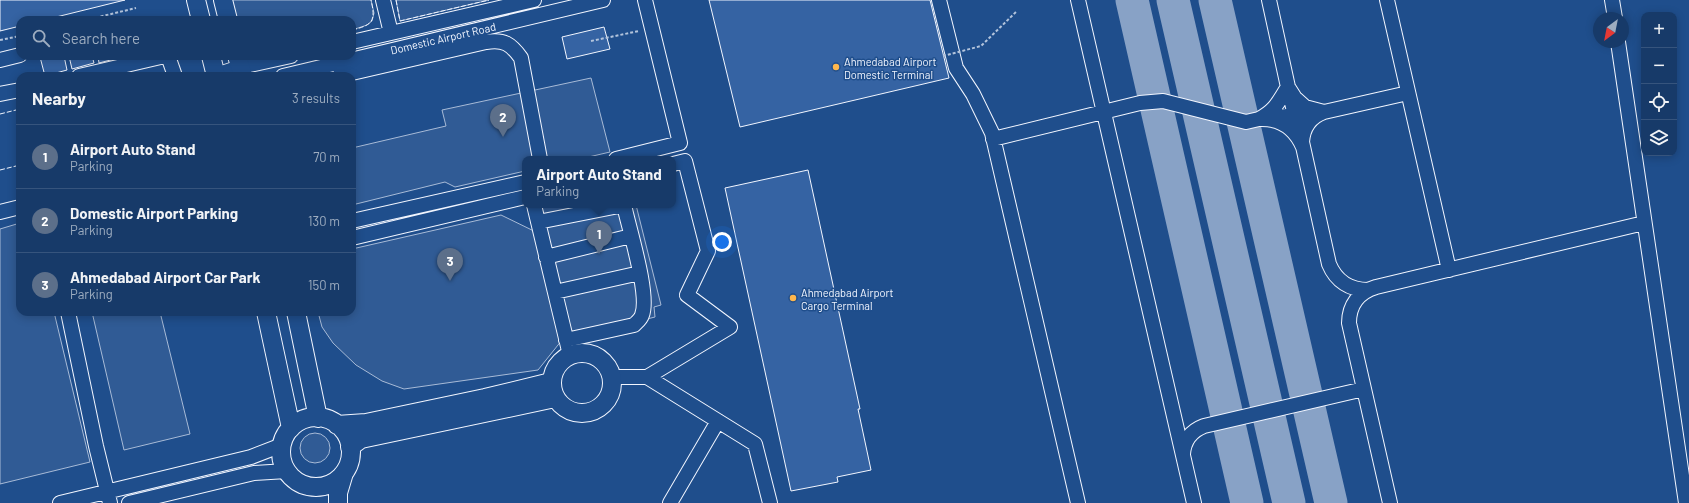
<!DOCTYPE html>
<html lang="en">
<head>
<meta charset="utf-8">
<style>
	:root { --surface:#173a69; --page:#244571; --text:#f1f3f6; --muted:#9eadc0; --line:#36547d; --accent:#ffb74d }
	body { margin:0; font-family:Barlow,sans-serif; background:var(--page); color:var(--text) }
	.controls { position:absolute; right:12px; top:12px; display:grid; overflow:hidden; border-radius:8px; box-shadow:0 2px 10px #0003 }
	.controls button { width:36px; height:36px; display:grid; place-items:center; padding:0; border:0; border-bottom:1px solid var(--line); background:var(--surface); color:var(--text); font:20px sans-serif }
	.compass { position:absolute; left:1593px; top:12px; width:36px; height:36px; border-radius:50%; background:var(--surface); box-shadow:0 2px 10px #0003; rotate:212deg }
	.you { position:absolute; left:722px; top:242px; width:14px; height:14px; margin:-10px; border:3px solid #fff; border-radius:50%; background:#1a73e8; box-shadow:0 0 0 6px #1a73e833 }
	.badge { display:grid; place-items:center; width:26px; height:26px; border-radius:50%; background:var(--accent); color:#fff; font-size:13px; font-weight:700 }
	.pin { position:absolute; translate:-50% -33px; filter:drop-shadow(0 1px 2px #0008) }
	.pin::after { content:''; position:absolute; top:21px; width:14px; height:12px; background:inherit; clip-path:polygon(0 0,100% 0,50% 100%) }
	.popup { position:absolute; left:522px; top:156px; width:154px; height:52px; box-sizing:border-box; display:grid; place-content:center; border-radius:8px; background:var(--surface); filter:drop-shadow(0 1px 3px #0005); font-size:13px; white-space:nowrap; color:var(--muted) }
	.popup b { font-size:15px; color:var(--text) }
	.popup::after { content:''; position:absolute; left:50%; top:100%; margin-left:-8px; border:8px solid transparent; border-top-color:var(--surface) }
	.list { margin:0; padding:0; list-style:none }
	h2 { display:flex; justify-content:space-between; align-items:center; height:52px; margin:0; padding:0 16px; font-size:17px }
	h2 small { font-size:13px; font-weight:400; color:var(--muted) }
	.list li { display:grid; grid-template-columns:26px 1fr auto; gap:12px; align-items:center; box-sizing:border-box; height:64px; padding:0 16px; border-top:1px solid var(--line) }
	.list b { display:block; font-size:15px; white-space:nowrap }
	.list p { margin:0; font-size:13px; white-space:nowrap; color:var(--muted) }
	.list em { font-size:13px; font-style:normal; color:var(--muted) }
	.icon { flex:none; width:22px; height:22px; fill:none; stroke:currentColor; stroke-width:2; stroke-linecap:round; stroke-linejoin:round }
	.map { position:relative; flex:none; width:1689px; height:503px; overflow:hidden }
	.search { position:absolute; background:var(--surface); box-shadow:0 2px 10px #0003; left:16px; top:16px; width:340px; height:44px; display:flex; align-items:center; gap:10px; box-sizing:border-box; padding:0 14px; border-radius:12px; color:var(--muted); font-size:15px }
	.panel { position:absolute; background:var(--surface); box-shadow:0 2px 10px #0003; left:16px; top:72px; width:340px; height:244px; border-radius:12px }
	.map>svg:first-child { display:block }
	.built { fill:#305b95; stroke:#a8bbd7 }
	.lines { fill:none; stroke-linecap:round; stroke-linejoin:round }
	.taxiway { stroke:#88a2c6; stroke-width:33 }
	.building { fill:#3563a3; stroke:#f2f6ff }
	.minor-casing { stroke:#f2f6ff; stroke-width:16 }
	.major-casing { stroke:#f2f6ff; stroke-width:20 }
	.path { stroke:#b3c4dc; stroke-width:2; stroke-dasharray:3 2; stroke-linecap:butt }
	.minor { stroke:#1f4e8c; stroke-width:14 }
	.major { stroke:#1f4e8c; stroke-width:18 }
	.path-bridge { stroke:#b3c4dc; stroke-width:2; stroke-dasharray:3 2; stroke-linecap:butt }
	.fence { stroke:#f2f6ff; stroke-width:1; stroke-dasharray:5 2; stroke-linecap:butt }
	.poi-dot { fill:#ffb74d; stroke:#1f4e8c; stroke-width:1.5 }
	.labels { text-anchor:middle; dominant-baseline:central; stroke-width:3; stroke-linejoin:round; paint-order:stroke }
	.street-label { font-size:11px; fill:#f2f6ff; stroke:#1f4e8c }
	.poi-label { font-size:11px; fill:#f2f6ff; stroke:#1f4e8c; text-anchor:start }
</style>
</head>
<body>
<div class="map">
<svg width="1689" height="503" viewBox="0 0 1689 503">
	<rect width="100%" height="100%" fill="#1f4e8c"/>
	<path class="built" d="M232 0H371L374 13 372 21 367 25 352 30V20H236Z
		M396 0H489L400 21Z
		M591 78 610 152 580 159H525V171L455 187 445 182 352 205V148L446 126 442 110Z
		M537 205H636L661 305 654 307 655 317 571 338Z
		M501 215 538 233 562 340 538 370 404 389 382 381 356 365 333 343 322 327 318 312H352V249Z
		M20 223V312H54L90 462 0 484V229Z
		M92 312H160L190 434 124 450Z
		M300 448a15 15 0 1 1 30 0a15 15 0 1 1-30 0Z"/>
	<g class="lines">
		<path class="taxiway" d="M1132 0 1247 503
			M1173 0 1289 503
			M1215 0 1331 503"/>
	</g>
	<path class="building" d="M0 0H125L44 20H20V26L0 31Z
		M709 0H930L949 78 740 127Z
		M604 27 610 49 567 59 562 37Z
		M44 56H64L67 70 45 76 40 57Z
		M69 56H92L94 63 72 69Z
		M98 56H121L122 57 99 63Z
		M808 170 860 409H858L871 470 837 477 838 482 791 491 725 188Z"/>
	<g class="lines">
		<g class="minor-casing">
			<path id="minor" d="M383 0 391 33
				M939 0 956 68 973 94 992 133 1078 503
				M1078 0 1194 503
				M1269 0 1288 87 1295 98 1305 107 1324 112 1408 93
				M1387 0 1449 270
				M1612 0 1615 18
				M352 42 534 0
				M1618 42 1686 503
				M168 56 175 76
				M0 60 20 55
				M216 75 240 67 291 56
				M79 76 165 56
				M283 76 603 0
				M339 76 486 42C504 39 511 44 521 58L540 159
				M1288 87 1303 147C1295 128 1280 118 1259 119 1276 110 1278 102 1288 87Z
				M0 94 20 90
				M993 139 1140 103 1163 101 1246 122 1259 119 1324 112C1310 117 1303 128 1302 142L1329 264C1336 281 1350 290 1368 290
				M616 159 680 143 645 0
				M534 205 570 355
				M0 212 20 207
				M352 221 525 182
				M538 222 624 205
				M352 238 525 197
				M546 257 631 236
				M555 292 640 273
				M68 312 96 446 110 503
				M566 340 634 325C637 322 641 319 642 315 650 295 629 229 624 205
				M612 377H647L730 327 687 295 708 251 685 161 673 164
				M647 377 755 444 770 503
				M1183 454C1184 440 1191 431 1204 426L1364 389
				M60 503 251 457 282 445
				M129 503 254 473 287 471
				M670 503 718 421
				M1390 503 1349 323C1349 305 1359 292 1376 287L1644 223"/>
		</g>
		<g class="major-casing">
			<path id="major" d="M196 0 201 20
				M223 0 228 20
				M211 56 216 76
				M237 56 243 76
				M266 312 291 428
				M296 312 318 418
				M552 383a30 30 0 1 1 60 0a30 30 0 1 1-60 0Z
				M281 452a35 35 0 1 1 70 0a35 35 0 1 1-70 0Z
				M337 425 366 423 485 398 551 382
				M350 447 361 439 555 398
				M338 503V493L344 473"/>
		</g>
		<path class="path" d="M86 20 136 8
			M0 40 20 36
			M591 41 639 31"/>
		<use href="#minor" class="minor"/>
		<use href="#major" class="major"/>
		<path class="path-bridge" d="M943 56 981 46 1017 11"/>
		<path class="fence" d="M396 0 400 21 489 0
			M352 30C373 25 376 21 371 0
			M0 114 20 109
			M0 170 20 165"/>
	</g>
	<g class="poi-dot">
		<circle cx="836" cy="67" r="4"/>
		<circle cx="793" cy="298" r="4"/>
	</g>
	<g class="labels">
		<g class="street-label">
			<text transform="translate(443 38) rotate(-13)">Domestic Airport Road</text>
		</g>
		<g class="poi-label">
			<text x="844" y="61">Ahmedabad Airport<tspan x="844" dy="13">Domestic Terminal</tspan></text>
			<text x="801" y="292">Ahmedabad Airport<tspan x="801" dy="13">Cargo Terminal</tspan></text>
		</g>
	</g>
</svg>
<div class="controls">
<button>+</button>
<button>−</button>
<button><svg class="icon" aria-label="locate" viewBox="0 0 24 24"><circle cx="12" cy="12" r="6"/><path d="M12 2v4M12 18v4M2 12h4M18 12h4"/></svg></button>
<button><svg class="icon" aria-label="layers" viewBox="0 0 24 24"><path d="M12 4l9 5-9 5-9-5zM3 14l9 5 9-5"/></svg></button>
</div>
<svg class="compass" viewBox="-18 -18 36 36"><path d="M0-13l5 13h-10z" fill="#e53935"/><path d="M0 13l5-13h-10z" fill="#9eadc0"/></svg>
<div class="you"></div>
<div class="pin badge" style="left:599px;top:254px;background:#5c6f8a">1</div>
<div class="popup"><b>Airport Auto Stand</b>Parking</div>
<div class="pin badge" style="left:503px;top:137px;background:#5c6f8a">2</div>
<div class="pin badge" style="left:450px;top:281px;background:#5c6f8a">3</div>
<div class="search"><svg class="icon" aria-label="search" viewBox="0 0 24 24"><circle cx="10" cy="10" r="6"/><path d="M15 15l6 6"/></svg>Search here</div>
<section class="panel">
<h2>Nearby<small>3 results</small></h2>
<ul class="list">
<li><span class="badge" style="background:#5c6f8a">1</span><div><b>Airport Auto Stand</b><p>Parking</p></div><em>70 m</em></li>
<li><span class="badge" style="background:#5c6f8a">2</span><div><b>Domestic Airport Parking</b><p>Parking</p></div><em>130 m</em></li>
<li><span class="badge" style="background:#5c6f8a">3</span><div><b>Ahmedabad Airport Car Park</b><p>Parking</p></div><em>150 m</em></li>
</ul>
</section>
</div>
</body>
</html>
